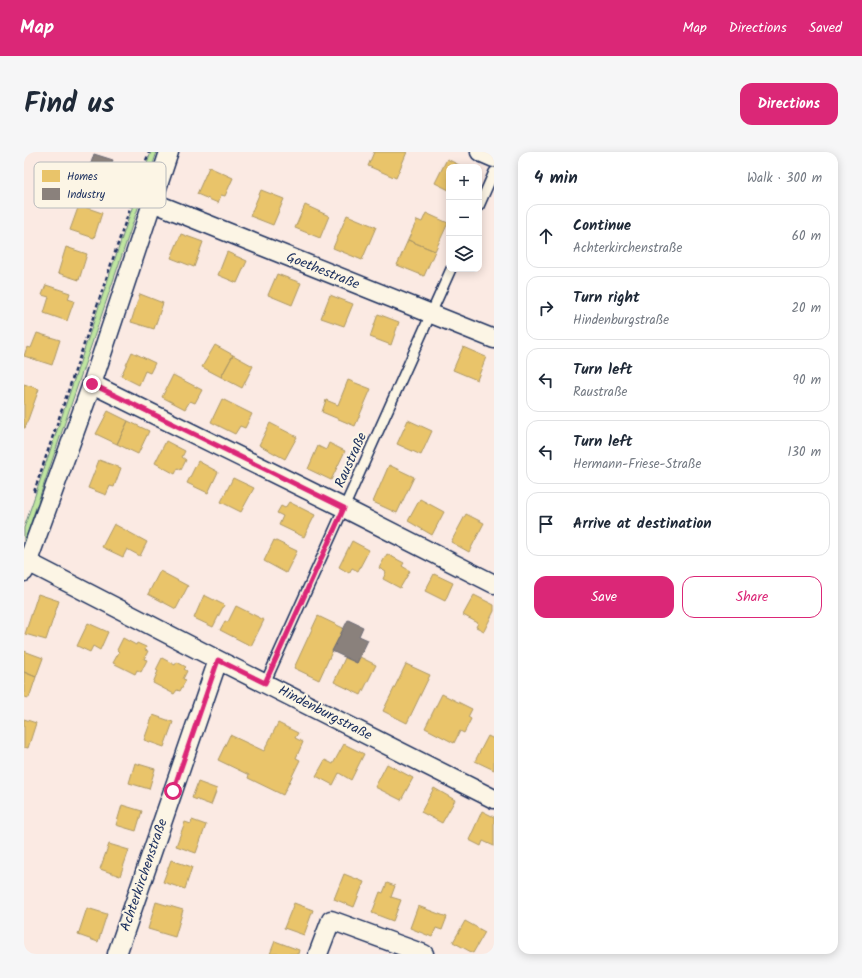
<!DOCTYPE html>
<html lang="en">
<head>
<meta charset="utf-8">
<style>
	:root { --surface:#fff; --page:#f6f6f7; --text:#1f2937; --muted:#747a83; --line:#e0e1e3; --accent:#db2777 }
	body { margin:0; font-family:Kalam,sans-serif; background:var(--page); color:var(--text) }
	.controls { position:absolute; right:12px; top:12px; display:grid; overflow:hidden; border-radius:8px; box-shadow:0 2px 10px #0003 }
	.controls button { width:36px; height:36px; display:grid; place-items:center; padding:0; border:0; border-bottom:1px solid var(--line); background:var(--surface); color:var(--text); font:20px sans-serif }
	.stop { position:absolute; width:12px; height:12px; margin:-9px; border:3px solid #db2777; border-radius:50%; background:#fff }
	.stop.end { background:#db2777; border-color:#fff; box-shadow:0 1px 4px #0008 }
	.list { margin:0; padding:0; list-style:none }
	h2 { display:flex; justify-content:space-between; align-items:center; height:52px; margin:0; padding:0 16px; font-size:17px }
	h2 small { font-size:13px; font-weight:400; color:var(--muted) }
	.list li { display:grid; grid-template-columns:26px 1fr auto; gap:12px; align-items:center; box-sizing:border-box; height:64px; margin:0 8px 8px; padding:0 8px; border:1px solid var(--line); border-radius:12px }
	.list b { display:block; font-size:15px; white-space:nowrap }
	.list p { margin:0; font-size:13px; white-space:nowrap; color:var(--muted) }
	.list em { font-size:13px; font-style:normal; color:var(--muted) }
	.actions { display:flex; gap:8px; padding:12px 16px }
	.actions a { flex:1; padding:9px 0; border:1px solid var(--accent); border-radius:12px; text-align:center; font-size:14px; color:var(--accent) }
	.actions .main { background:var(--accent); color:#fff }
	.icon { flex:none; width:22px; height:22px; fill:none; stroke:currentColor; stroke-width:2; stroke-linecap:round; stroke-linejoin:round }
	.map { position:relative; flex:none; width:470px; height:802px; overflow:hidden; border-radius:12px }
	header { display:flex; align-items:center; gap:24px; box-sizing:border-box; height:56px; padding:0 20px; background:var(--accent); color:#fff }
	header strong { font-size:19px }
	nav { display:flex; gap:22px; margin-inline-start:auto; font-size:14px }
	.intro { display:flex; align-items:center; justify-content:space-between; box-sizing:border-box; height:96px; padding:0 24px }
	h1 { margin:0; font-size:28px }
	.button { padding:10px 18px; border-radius:12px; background:var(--accent); color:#fff; font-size:14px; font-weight:700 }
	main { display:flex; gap:24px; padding:0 24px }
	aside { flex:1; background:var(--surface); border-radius:12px; box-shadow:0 2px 10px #0003 }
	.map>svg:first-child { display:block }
	.green { fill:#bfe5a0; stroke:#6d8a7f }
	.homes { fill:#e9c46a; stroke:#ab9766 }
	.industry { fill:#8a817c; stroke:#696873 }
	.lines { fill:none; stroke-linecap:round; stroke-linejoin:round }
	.service-casing { stroke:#1b2f5e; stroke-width:12 }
	.minor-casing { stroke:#1b2f5e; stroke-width:21 }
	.path { stroke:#1b2f5e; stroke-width:2.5; stroke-dasharray:4 3; stroke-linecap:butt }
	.service { stroke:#fcf5e5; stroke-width:9 }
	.minor { stroke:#fcf5e5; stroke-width:18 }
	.route { stroke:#db2777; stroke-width:5 }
	.labels { text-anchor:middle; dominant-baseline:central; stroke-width:4; stroke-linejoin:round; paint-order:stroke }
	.street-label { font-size:14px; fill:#1b2f5e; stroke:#fcf5e5 }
	.key { fill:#fcf5e5; stroke:#b8babc; stroke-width:1 }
	.key-label { font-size:11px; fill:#1b2f5e }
</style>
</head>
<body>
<header>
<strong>Map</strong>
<nav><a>Map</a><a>Directions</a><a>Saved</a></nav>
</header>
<div class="intro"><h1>Find us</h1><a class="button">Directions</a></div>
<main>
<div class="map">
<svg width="470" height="802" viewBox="0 0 470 802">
	<rect width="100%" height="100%" fill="#fbeae3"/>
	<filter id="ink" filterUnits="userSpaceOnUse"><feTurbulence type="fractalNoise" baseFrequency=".025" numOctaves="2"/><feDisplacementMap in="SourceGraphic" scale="8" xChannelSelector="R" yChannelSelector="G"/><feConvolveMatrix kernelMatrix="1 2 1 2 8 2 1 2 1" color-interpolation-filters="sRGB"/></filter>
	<g filter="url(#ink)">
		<path class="green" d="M127 0H133L0 391V376Z"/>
		<path class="homes" d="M350 0H383L372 26 344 14Z
			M423 7 439 15H425V38L411 31Z
			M185 15 209 26 201 44 197 43 194 51 173 42Z
			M237 38 260 47 249 73 226 64Z
			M55 53 78 61 70 86 46 78Z
			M281 53 305 64 296 86 271 76Z
			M402 61 424 71 411 99 384 88 393 68 398 70Z
			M323 63 352 75 338 108 309 96Z
			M157 82 179 90 170 115 147 106Z
			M384 88 411 99 400 124 373 113Z
			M42 95 63 102 55 128 34 121Z
			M203 100 223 109 213 131 194 123Z
			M253 122 277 131 268 153 244 143Z
			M22 133 46 141 44 147 50 149 43 169 20 161 25 145 18 143Z
			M116 142 139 151 130 177 107 170Z
			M306 143 329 152 320 174 297 166Z
			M354 162 375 170 367 193 346 185Z
			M13 181 36 188 28 213 0 204 3 195 7 196Z
			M191 193 209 203 197 225 178 215Z
			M439 195 462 205 453 228 429 218Z
			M108 200 131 211 126 221 121 219 115 233 97 224Z
			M209 203 229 214 218 236 197 225Z
			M149 223 178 238 171 251 166 249 161 257 138 245Z
			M324 228 347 237 331 274 298 260 302 248 314 253Z
			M0 232 15 237 1 276H0Z
			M198 247 228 262 221 276 216 274 211 282 187 270Z
			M84 259 104 269 93 292 72 282Z
			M384 268 408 279 397 303 373 292Z
			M104 269 125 279 114 302 93 292Z
			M246 271 273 285 261 307 235 293Z
			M142 289 161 299 158 305 162 308 157 318 154 316 151 322 131 311Z
			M305 291 321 299 307 328 284 317 294 294 302 298Z
			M75 308 97 316 90 335 86 334 82 343 64 336Z
			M174 309 194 320 184 341 163 331Z
			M365 313 390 325 373 361 349 350Z
			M209 326 230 336 217 360 197 350Z
			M396 347 420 360 408 383 384 369Z
			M265 350 291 363 280 385 255 373 259 364 253 361 257 354 261 356Z
			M442 362 460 371 445 400 427 390Z
			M90 372 123 390 116 404 103 397 99 405 78 395Z
			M250 388 273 399 262 421 240 409Z
			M328 389 345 398 334 419 328 416 325 421 315 415Z
			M363 402 380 411 378 414 386 419 376 436 359 427 362 420 355 416Z
			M136 419 164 434 152 457 124 442Z
			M410 422 429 431 421 449 401 439Z
			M14 442 35 449 22 488 1 482Z
			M180 443 200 453 189 475 170 466Z
			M450 443 470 453V459L460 479 452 475 454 471 439 463Z
			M212 454 240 468 227 494 196 478 201 469 204 470Z
			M294 464 319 476 295 528 270 516Z
			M64 471 84 480 76 498 69 494 66 500 53 494Z
			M99 486 112 493 113 491 122 495 121 498 124 499 120 507 123 508 117 520 113 518 111 522 89 511 95 500 93 498Z
			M0 499 19 506 12 525 0 520Z
			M336 505 352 513 337 543 310 530 321 506 333 511Z
			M138 506 151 513 153 510 162 515 160 517 163 519 159 527 162 528 156 539 153 538 150 542 129 531 134 519 132 518Z
			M382 512 406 523 383 571 359 559Z
			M0 520 12 525 5 546 0 545Z
			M418 542 448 557 444 565 447 567 440 581 436 579 430 591 401 576Z
			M129 563 149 570 140 595 120 588Z
			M0 567 12 571 4 596 0 595Z
			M254 571 274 581 271 586 279 590 272 606 276 608 259 643 224 626 225 623 194 608 206 583 240 599Z
			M464 584 470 587V618L451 609Z
			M320 592 340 602 327 628 315 621 309 633 292 624 301 608 309 612Z
			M111 611 131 617 125 637 105 631Z
			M363 612 389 626 377 648 351 635Z
			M174 630 193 637 187 653 168 646Z
			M410 636 431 648 418 671 397 660Z
			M98 653 118 659 112 679 92 673Z
			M458 659 470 665V694L459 689 457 694 445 688Z
			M168 668 182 673 172 701 152 694 161 670 167 672Z
			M85 692 105 698 96 724 76 717Z
			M147 708 168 715 161 737 139 730Z
			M320 722 340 730 330 755 310 747Z
			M363 731 371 734 367 745 377 748 369 769 348 761 356 740 359 741Z
			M132 750 159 758 151 785 124 777Z
			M270 751 289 758 280 783 260 776Z
			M394 754 423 765 418 778 412 776 408 785 386 776Z
			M63 756 83 762 74 790 54 783Z
			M441 769 461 780 449 801 429 790Z
			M251 789 275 798 274 802H246Z"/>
		<path class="industry" d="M70 2 89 8 84 21 66 14Z
			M324 468 339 475 335 484 344 488 333 511 308 499Z"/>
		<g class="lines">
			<g class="service-casing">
				<path id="service" d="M455 54 470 20
					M241 531 320 356 427 117"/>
			</g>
			<g class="minor-casing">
				<path id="minor" d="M456 0 470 6
					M128 50 470 187
					M68 232 320 356 470 432
					M0 408 194 508 470 647
					M0 420 68 232 145 0
					M93 802 194 508
					M294 802 307 768 400 802"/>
			</g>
			<path class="path" d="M10 340 125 0"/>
			<use href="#service" class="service"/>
			<use href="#minor" class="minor"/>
		</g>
	</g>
	<g class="lines" filter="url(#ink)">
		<path class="route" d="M68 232 320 356 241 531 194 508 149 639"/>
	</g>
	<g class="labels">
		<g class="street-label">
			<text transform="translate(299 119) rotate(22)">Goethestraße</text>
			<text transform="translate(327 308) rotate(-66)">Raustraße</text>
			<text transform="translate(301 561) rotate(27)">Hindenburgstraße</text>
			<text transform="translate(120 723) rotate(-71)">Achterkirchenstraße</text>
		</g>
	</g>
	<rect x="10" y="10" width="132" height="46" rx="6" class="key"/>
	<rect x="18" y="18" width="18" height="12" fill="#e9c46a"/>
	<rect x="18" y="36" width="18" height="12" fill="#8a817c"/>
	<g class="key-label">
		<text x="43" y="28">Homes</text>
		<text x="43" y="46">Industry</text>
	</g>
</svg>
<div class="controls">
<button>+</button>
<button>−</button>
<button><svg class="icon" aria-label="layers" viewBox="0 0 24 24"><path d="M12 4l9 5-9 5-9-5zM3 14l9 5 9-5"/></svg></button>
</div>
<div class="stop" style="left:149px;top:639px"></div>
<div class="stop end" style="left:68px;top:232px"></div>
</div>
<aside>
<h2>4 min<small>Walk · 300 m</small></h2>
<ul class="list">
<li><svg class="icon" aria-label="ahead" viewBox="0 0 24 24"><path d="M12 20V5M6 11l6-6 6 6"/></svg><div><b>Continue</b><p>Achterkirchenstraße</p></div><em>60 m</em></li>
<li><svg class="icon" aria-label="right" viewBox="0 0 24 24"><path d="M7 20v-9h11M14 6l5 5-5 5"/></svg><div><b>Turn right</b><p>Hindenburgstraße</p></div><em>20 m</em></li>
<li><svg class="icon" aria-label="left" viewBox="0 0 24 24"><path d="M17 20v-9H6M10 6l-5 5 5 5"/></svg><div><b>Turn left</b><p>Raustraße</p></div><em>90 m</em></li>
<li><svg class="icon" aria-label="left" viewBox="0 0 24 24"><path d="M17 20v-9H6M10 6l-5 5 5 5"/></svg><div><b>Turn left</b><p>Hermann-Friese-Straße</p></div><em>130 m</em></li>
<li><svg class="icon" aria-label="arrive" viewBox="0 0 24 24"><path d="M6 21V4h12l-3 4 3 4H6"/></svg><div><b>Arrive at destination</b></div></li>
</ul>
<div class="actions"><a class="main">Save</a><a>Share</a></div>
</aside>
</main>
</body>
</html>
